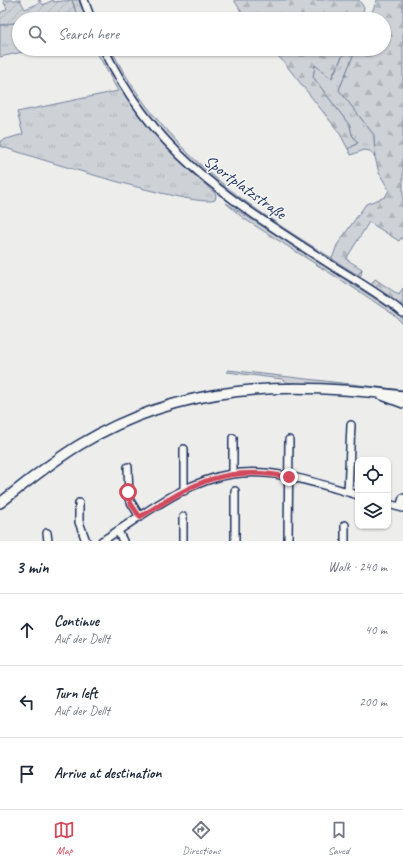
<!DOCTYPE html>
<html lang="en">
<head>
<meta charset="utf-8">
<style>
	:root { --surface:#fff; --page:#f6f6f7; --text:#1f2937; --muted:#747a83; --line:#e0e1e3; --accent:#d1495b }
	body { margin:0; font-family:Caveat,sans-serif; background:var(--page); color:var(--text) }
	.controls { position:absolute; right:12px; bottom:12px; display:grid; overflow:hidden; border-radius:8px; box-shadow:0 1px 3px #0004 }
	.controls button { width:36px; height:36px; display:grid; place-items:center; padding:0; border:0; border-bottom:1px solid var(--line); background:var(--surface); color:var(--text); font:20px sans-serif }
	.stop { position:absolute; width:12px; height:12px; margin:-9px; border:3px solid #d1495b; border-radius:50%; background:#fff }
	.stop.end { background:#d1495b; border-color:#fff; box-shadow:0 1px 4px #0008 }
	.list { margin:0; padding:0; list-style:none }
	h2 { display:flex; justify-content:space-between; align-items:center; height:52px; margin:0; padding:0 16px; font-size:17px }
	h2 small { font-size:13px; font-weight:400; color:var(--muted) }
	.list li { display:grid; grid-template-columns:26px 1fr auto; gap:12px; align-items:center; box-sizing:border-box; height:72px; padding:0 16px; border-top:1px solid var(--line) }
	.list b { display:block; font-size:15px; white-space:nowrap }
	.list p { margin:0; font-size:13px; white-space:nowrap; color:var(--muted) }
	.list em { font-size:13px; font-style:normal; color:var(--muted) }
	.icon { flex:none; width:22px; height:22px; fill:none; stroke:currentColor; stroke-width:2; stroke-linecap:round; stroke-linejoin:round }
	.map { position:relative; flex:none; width:403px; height:541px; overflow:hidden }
	.search { position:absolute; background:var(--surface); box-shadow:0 1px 3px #0004; left:12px; right:12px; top:12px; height:44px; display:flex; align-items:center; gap:10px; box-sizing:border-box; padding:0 14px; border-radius:22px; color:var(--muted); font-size:15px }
	.sheet { height:268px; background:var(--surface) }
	nav { display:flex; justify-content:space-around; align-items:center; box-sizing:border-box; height:56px; border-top:1px solid var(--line); background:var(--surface); font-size:11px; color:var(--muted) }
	nav a { display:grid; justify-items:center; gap:2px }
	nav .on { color:var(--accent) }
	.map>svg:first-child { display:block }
	.grass { fill:url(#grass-tufts); stroke:#74809a }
	.forest { fill:url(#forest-firs); stroke:#74809a }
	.garden { fill:url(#garden-furrows); stroke:#74809a }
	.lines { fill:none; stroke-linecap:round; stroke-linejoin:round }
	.minor-casing { stroke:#1b2f5e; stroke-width:10 }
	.major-casing { stroke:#1b2f5e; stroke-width:12 }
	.minor { stroke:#f6f6f2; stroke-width:7 }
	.major { stroke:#f6f6f2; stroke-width:9 }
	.route { stroke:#d1495b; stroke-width:5 }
	.labels { text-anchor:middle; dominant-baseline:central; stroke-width:3; stroke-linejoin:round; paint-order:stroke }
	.street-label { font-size:17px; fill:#1b2f5e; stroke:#f6f6f2 }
</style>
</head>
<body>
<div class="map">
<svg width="403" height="541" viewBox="0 0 403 541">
	<defs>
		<pattern id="grass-tufts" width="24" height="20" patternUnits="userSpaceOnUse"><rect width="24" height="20" fill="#ced2d7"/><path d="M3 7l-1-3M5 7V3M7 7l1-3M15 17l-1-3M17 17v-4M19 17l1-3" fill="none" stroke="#b0b5bb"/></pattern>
		<pattern id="forest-firs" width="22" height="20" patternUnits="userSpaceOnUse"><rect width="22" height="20" fill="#ced2d7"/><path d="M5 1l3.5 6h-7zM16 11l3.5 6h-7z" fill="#b0b5bb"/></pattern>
		<pattern id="garden-furrows" width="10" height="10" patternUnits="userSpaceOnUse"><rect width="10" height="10" fill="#ced2d7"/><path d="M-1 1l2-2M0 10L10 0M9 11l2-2" fill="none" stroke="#b0b5bb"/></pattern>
	</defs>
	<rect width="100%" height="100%" fill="#edeeec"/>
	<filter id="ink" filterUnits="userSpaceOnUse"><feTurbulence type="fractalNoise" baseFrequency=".025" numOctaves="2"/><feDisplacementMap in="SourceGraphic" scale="8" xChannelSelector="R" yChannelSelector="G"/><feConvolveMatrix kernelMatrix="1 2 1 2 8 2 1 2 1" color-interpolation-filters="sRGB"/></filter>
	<g filter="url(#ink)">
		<path class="grass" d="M72 0H79L86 19H39L76 13Z
			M19 22V49H36L0 57V25Z
			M95 49H99C127 105 166 153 215 193L216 196 215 200C197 209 29 156 0 146V141L23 134 17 112 118 91Z
			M107 49H111C167 158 257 213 358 274L362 269 361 275 356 277C328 261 302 242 275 224 256 211 235 199 217 185 170 150 134 101 107 49Z
			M346 49H356L339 90 374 135 375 157 370 151 364 150 351 155 348 149 358 143 352 135 350 126 313 77 315 65 332 78Z
			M226 203 391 309 403 319V324L394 315 360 292 243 218Z
			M228 370 403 390V393L294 383 285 382 282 379 227 372Z"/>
		<path class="forest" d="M234 0H359L364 8 361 19H246Z
			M377 0H403V239L401 238 399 241 369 222 346 259 362 269 358 275 332 259 337 245 366 204 385 197 389 190 379 173 375 157 374 135 339 90 356 49H384V19H369Z
			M270 49H346L331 78 315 65 313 77 350 126 352 135 358 143 348 149 339 132 282 60Z
			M375 279 399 295 403 288V304L401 307 370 287Z"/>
		<path class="garden" d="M3 0H20L25 9 40 3 38 0H40L43 5 53 0 54 2 72 0 76 13 39 19H19V22L0 25V13L7 9Z"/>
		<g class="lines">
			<g class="minor-casing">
				<path id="minor" d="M84 0 91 19
					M104 49C154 154 232 201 325 261 351 278 380 293 403 313
					M382 396 403 404
					M128 467 129 499 140 517
					M233 474V438
					M184 491V449
					M348 492 351 425
					M79 503V522L86 541
					M388 504 403 508
					M400 507 403 498
					M183 517V541
					M118 531 123 541
					M47 533 48 541
					M102 541C142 516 184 481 232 474 273 467 319 484 358 495
					M235 541V491
					M288 541 289 440
					M345 541V525"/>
			</g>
			<g class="major-casing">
				<path id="major" d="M0 503C26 483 52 461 81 444 183 383 288 381 403 396"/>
			</g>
			<use href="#minor" class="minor"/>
			<use href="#major" class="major"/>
		</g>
	</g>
	<g class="lines" filter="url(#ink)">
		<path class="route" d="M128 492 131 504 140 517C193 484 224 464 289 477"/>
	</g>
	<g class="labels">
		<g class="street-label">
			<text transform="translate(245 187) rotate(36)">Sportplatzstraße</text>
		</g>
	</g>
</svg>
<div class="controls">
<button><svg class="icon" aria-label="locate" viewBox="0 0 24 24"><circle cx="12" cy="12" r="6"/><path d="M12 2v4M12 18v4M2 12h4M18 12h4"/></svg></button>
<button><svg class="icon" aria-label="layers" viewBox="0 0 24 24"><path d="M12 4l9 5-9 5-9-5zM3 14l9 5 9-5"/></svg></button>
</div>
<div class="stop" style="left:128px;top:492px"></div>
<div class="stop end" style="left:289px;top:477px"></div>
<div class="search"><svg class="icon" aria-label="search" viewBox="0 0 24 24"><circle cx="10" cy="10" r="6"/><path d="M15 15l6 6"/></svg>Search here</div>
</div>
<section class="sheet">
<h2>3 min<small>Walk · 240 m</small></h2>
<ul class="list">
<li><svg class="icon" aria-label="ahead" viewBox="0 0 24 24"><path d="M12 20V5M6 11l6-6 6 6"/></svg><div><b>Continue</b><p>Auf der Dellt</p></div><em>40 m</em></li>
<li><svg class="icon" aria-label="left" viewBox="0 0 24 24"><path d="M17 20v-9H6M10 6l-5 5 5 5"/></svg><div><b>Turn left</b><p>Auf der Dellt</p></div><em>200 m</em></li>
<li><svg class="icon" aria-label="arrive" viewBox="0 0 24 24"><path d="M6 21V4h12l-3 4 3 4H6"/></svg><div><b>Arrive at destination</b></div></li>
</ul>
</section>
<nav>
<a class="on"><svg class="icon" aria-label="map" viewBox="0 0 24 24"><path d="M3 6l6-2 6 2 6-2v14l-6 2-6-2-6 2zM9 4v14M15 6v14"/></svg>Map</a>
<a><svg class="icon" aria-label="directions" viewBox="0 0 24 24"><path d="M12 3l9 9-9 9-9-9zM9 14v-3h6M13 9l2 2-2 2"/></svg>Directions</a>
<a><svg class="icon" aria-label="saved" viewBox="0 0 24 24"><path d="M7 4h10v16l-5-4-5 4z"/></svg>Saved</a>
</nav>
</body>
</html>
